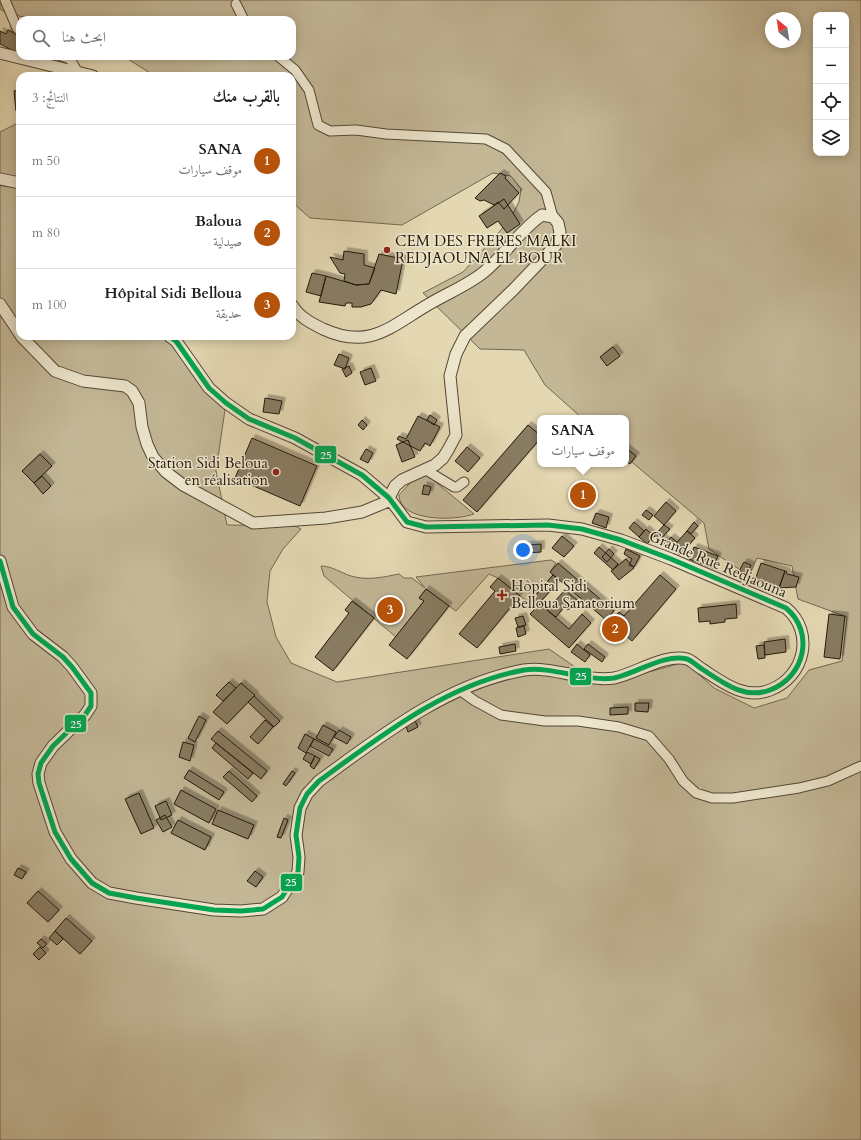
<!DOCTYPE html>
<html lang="ar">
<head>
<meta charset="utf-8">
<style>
	:root { --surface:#fff; --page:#f6f6f6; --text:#202124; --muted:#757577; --line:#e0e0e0; --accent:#b45309 }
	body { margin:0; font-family:Cardo,Amiri,serif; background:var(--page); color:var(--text); direction:rtl }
	.controls { position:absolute; right:12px; top:12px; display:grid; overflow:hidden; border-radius:8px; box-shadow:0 2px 10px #0003 }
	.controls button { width:36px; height:36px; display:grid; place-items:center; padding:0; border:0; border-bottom:1px solid var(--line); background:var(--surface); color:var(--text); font:20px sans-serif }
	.compass { position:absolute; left:765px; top:12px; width:36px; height:36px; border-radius:50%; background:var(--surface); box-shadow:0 2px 10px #0003; rotate:330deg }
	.you { position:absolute; left:523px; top:550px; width:14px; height:14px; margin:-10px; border:3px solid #fff; border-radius:50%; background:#1a73e8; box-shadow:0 0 0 6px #1a73e833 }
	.badge { display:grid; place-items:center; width:26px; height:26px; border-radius:50%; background:var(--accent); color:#fff; font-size:13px; font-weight:700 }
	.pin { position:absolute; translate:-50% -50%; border:2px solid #fff; box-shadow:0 1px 4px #0006 }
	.popup { position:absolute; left:537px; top:415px; width:92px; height:52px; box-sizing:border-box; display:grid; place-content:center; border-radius:8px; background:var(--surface); filter:drop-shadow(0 1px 3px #0005); font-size:13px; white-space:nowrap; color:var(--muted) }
	.popup b { font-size:15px; color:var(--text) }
	.popup::after { content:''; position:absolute; left:50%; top:100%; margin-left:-8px; border:8px solid transparent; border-top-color:var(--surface) }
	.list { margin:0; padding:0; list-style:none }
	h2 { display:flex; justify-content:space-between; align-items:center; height:52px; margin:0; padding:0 16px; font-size:17px }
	h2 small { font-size:13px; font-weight:400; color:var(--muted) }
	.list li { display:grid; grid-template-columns:26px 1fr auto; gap:12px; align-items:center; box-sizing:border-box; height:72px; padding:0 16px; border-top:1px solid var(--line) }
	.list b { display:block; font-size:15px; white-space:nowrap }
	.list p { margin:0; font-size:13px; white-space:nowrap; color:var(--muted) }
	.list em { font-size:13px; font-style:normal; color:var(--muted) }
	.icon { flex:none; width:22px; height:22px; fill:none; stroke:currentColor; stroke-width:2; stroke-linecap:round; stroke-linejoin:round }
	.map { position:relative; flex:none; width:861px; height:1140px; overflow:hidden; direction:ltr }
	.search { position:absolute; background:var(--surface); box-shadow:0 2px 10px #0003; left:16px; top:16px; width:280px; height:44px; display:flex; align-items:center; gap:10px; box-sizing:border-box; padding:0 14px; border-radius:12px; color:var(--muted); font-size:15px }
	.panel { position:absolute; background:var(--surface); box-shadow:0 2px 10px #0003; left:16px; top:72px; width:280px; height:268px; border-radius:12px; direction:rtl }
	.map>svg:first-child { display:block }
	.green { fill:#c3b796; stroke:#746750; fill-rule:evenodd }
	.building { fill:#887b62; stroke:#24170b; filter:url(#shadow) }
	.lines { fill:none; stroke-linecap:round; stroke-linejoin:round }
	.minor-casing { stroke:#544735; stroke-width:11 }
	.tertiary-casing { stroke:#544735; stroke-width:13 }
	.minor { stroke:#ede6cd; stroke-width:9 }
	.tertiary { stroke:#ede6cd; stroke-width:11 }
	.bus-1-casing { stroke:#ede6cd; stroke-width:8 }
	.bus-1 { stroke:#00a651; stroke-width:5 }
	.poi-dot { fill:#8f2418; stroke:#ede6cd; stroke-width:1.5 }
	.labels { text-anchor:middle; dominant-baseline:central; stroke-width:3; stroke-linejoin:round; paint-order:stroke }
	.poi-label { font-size:15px; fill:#24170b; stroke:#ede6cd; text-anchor:start }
	.street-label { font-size:15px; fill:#24170b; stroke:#ede6cd }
	.line-badge { stroke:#ede6cd; stroke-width:1.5 }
	.badge-label { font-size:11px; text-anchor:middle; font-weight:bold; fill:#fff }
</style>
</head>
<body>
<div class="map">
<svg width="861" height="1140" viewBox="0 0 861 1140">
	<defs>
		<filter id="shadow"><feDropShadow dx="3.5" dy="-3.5" stdDeviation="0" flood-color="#0004"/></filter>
	</defs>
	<rect width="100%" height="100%" fill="#e4d8b2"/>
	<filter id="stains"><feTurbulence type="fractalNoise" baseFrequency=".005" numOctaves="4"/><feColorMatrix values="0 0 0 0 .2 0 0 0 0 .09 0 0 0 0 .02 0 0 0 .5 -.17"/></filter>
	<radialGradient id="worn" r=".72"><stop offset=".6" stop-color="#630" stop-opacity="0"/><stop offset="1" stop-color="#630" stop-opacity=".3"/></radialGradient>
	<path class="green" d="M0 0H861V1140H0V132L20 122V336H169L226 403 216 471 227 525 295 526 301 529 283 549 270 571 267 602 276 637 291 663 337 682 549 649 601 685 685 662 714 688 754 708 787 698 809 670 842 661 847 617 798 599 792 566 757 558 749 576 709 549 704 523 626 457V418H582L545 385 524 350 480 349 423 293 463 272 509 221 519 202 521 189 511 176 493 173 402 225 310 218 292 202V76H155L123 56H292V20H37L6 13 0 9ZM816 15H846V153H816ZM771 18H795V42H771Z
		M426 474 474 514C456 521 399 522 399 495L411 482Z
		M551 560 556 563 550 572 553 575 529 603 498 578 489 574 456 611 426 589 419 598 424 601 396 637 324 576 321 566C332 566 341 573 351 576 367 581 384 577 399 574L404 578H412L425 588 416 577Z"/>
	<path class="building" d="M8 30 20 36V49L18 53 0 44V31L6 34Z
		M20 90V111H16L14 91Z
		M500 173 506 176 505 178 519 193 504 209 498 202 494 205 484 200 480 201 475 198Z
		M504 199 520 224 507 233 498 221 487 228 479 216Z
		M344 251 364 254V265L375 268 369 284 356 285 344 281 345 274 340 273 330 257 343 260Z
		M379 254 403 259 396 294 381 290 371 304 361 307H352V303H346L345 306 319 302 326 276 356 285 369 284Z
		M312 273 326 276 321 296 306 292Z
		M613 347 620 356 607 366 600 357Z
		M339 354 349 358 345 369 334 365Z
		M349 366 352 373 346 377 342 369Z
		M371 368 376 381 365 385 360 372Z
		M265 398 282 401 279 414 263 412Z
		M430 415 437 420 434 425 427 420Z
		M418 416 440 427 430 446 425 443 420 451 397 439 399 436 406 439Z
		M362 420 367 425 363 430 358 425Z
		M528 425 540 435V439L477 512 463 500Z
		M252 438 317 466 300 506 235 478Z
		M408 440 415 457 402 462 396 445Z
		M467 447 480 458 468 472 455 461Z
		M626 448 636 456 630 464 626 461Z
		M366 449 373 453 368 463 360 459Z
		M40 454 52 466 34 483 22 471Z
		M42 476 51 486 43 494 34 483Z
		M424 485 431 487 429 495 422 494Z
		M666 502 676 511 664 525 654 516Z
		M646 510 653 515 649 520 642 515Z
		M596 513 609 517 606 528 592 523Z
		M634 522 644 531 639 537 629 528Z
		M694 522 698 526 691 534 687 531Z
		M664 525 670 529 659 541 654 536Z
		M646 529 654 536 647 544 639 537Z
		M687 531 695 538 680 555 672 548Z
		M562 536 574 546 564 557 552 548Z
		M671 537 677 542 672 548 666 543Z
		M663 538 667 541 662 547 658 543Z
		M541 544V552L516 554V546Z
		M599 547 618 564 613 570 594 553Z
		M694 547 718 556 713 568 689 559Z
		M609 549 614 554 607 562 602 557Z
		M626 549 640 556 634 567 629 565 632 559 624 554Z
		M626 559 634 568 619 580 611 571Z
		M744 562 751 565 747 575 739 571Z
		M558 563 614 611 606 620 550 572Z
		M761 563 785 571 779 588 755 580Z
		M785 571H786L787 574 799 577 796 587 779 588Z
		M553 575 559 581 535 608 529 603Z
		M660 575 676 589 632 641 610 622 619 612 624 616Z
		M498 578 520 596 477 648 459 634 495 591 490 587Z
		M426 589 449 606 407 659 389 645 424 601 419 598Z
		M565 590 577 600 568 610 564 607 556 617 547 610Z
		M352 601 374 618 333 671 315 657 349 613 345 610Z
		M540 604 569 629 582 614 591 623 569 648 530 614Z
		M736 604 737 618 725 619V622L710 624V621L699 622 698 608Z
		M829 614 845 616 840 659 824 657Z
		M523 616 526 625 518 627 515 618Z
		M524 626 526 634 518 637 516 628Z
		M785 639 786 652 765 655 764 642Z
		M515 644 516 651 500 654 499 647Z
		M577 644 590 655 585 662 571 652Z
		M588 644 605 657 602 662 584 649Z
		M764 645 765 658 758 659 756 646Z
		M229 682 236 688 223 701 216 695Z
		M241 683 255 695 227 724 213 712Z
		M254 696 280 721 274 727 248 702Z
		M635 703H649L648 712 635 711Z
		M628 707V714L610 715V708Z
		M199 716 206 720 195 742 188 738Z
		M265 720 273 727 258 744 250 737Z
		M415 721 418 727 408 732 406 726Z
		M323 725 336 732 329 745 316 738Z
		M339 730 351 737 347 744 334 737Z
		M218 731 267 771 261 779 211 739Z
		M305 734 314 739 306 753 298 748Z
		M314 739 333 749 329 756 310 746Z
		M183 742 194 745 190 761 179 757Z
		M216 743 253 773 248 779 212 748Z
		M307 752 315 756 311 764 303 759Z
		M315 756 320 759 314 769 310 766Z
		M189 770 224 792 219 800 184 778Z
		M229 771 257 796 252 802 223 777Z
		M292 771 295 773 286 786 283 784Z
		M181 790 216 809 209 823 174 804Z
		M139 793 154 828 141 834 125 799Z
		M166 801 172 815 161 820 155 806Z
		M218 810 254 825 248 839 212 824Z
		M165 815 172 827 163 832 156 820Z
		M284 818 288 820 281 838 277 837Z
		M178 820 211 837 205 850 171 833Z
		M18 868 26 872 22 879 14 875Z
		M255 871 263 877 256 887 247 881Z
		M38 891 59 910 48 922 27 903Z
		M66 918 92 941 80 954 55 931Z
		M55 931 63 939 57 945 49 938Z
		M41 939 47 944 43 948 37 943Z
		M40 947 46 953 39 960 33 954Z"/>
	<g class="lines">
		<g class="minor-casing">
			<path id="minor" d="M5 0 17 28 20 31
				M236 4 244 20
				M61 56 70 59 77 71
				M278 56 295 70 309 90 318 125 330 131 356 130 386 134 486 139 506 149 546 192 553 217
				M426 470 454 487H457L464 482
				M461 691 475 701 501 715 545 721H578L619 727 649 736 669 759 683 781 696 793 712 798H733L799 788 828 781 861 766"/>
		</g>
		<g class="tertiary-casing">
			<path id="tertiary" d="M0 53 93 76
				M0 179 20 183
				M0 304 20 334
				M292 305C299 317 311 323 323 329 371 351 392 325 431 303 448 293 468 285 484 272 505 255 519 231 542 215L553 217 558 223 560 232 556 245 514 289 465 336 456 354 450 376 456 435 448 450 443 458 435 465 402 480 395 486 389 498
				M21 336 55 371 83 381 125 386 132 391 139 403 142 427 147 444 153 457 166 472 183 485 253 523 326 518 362 512 391 500
				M0 561 13 607 33 634 63 657 72 667 91 693V706L85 715 53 746 41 763 38 774 39 783 55 832 71 859 92 883 109 893 136 898 214 910 241 911 263 909 282 897 298 872 299 857 296 835 300 808 307 794 319 781C381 736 446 684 524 670 553 666 585 682 614 678 635 674 665 653 687 659 691 660 697 666 702 669 722 682 744 700 770 690 805 677 815 632 786 608L671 559 621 540 582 529 548 525 426 527 407 522 389 498 362 475 295 438 249 419 226 403 209 388 176 341 169 336"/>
		</g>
		<use href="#minor" class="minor"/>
		<use href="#tertiary" class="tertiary"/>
		<g class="bus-1-casing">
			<path id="bus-1" d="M0 561 13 607 33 634 63 657 72 667 91 693V706L85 715 53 746 41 763 38 774 39 783 55 832 71 859 92 883 109 893 136 898 214 910 241 911 263 909 282 897 298 872 299 857 296 835 300 808 307 794 319 781C381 736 446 684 524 670 553 666 585 682 614 678 635 674 665 653 687 659 691 660 697 666 702 669 722 682 744 700 770 690 805 677 815 632 786 608L671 559 621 540 582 529 548 525 426 527 407 522 389 498 362 475 295 438 249 419 226 403 209 388 176 341 169 336"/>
		</g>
		<use href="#bus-1" class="bus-1"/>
	</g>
	<g class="poi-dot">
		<circle cx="387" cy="250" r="4"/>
		<circle cx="276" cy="472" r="4"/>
		<path d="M500 589h4v4h4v4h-4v4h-4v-4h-4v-4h4z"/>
	</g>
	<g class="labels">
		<g class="poi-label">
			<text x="395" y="241">CEM DES FRERES MALKI<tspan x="395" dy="17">REDJAOUNA EL BOUR</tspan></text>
			<text x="268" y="463" text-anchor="end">Station Sidi Beloua<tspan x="268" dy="17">en réalisation</tspan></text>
			<text x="511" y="586">Hôpital Sidi<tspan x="511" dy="17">Belloua Sanatorium</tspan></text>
		</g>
		<g class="street-label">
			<text transform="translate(718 564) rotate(23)">Grande Rue Redjaouna</text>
		</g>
	</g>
	<g class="line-badge">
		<rect x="314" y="445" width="23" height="19" rx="4" fill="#00a651"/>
		<rect x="569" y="667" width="23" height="19" rx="4" fill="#00a651"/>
		<rect x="64" y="714" width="23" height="19" rx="4" fill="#00a651"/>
		<rect x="280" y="873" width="23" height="19" rx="4" fill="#00a651"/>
	</g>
	<g class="badge-label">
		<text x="326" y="459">25</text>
		<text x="581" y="680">25</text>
		<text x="76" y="728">25</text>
		<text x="291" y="886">25</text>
	</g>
	<rect width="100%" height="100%" filter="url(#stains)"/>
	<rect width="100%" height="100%" fill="url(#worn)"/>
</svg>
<div class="controls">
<button>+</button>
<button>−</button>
<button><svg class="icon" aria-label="locate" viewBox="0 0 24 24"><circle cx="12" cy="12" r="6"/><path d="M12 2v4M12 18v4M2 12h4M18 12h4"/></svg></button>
<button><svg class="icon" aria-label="layers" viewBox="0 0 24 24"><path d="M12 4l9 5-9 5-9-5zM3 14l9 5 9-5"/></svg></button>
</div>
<svg class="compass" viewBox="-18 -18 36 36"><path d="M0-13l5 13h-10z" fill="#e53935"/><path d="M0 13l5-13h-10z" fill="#757577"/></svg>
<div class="you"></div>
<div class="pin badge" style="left:583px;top:495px">1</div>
<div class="popup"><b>SANA</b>موقف سيارات</div>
<div class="pin badge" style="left:615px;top:629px">2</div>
<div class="pin badge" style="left:390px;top:610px">3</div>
<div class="search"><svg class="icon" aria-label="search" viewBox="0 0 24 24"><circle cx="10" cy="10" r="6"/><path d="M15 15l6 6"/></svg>ابحث هنا</div>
<section class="panel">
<h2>بالقرب منك<small>النتائج: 3</small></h2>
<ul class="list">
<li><span class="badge">1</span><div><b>SANA</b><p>موقف سيارات</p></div><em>50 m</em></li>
<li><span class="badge">2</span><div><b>Baloua</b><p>صيدلية</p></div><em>80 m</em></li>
<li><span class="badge">3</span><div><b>Hôpital Sidi Belloua</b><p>حديقة</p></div><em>100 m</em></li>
</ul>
</section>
</div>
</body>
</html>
